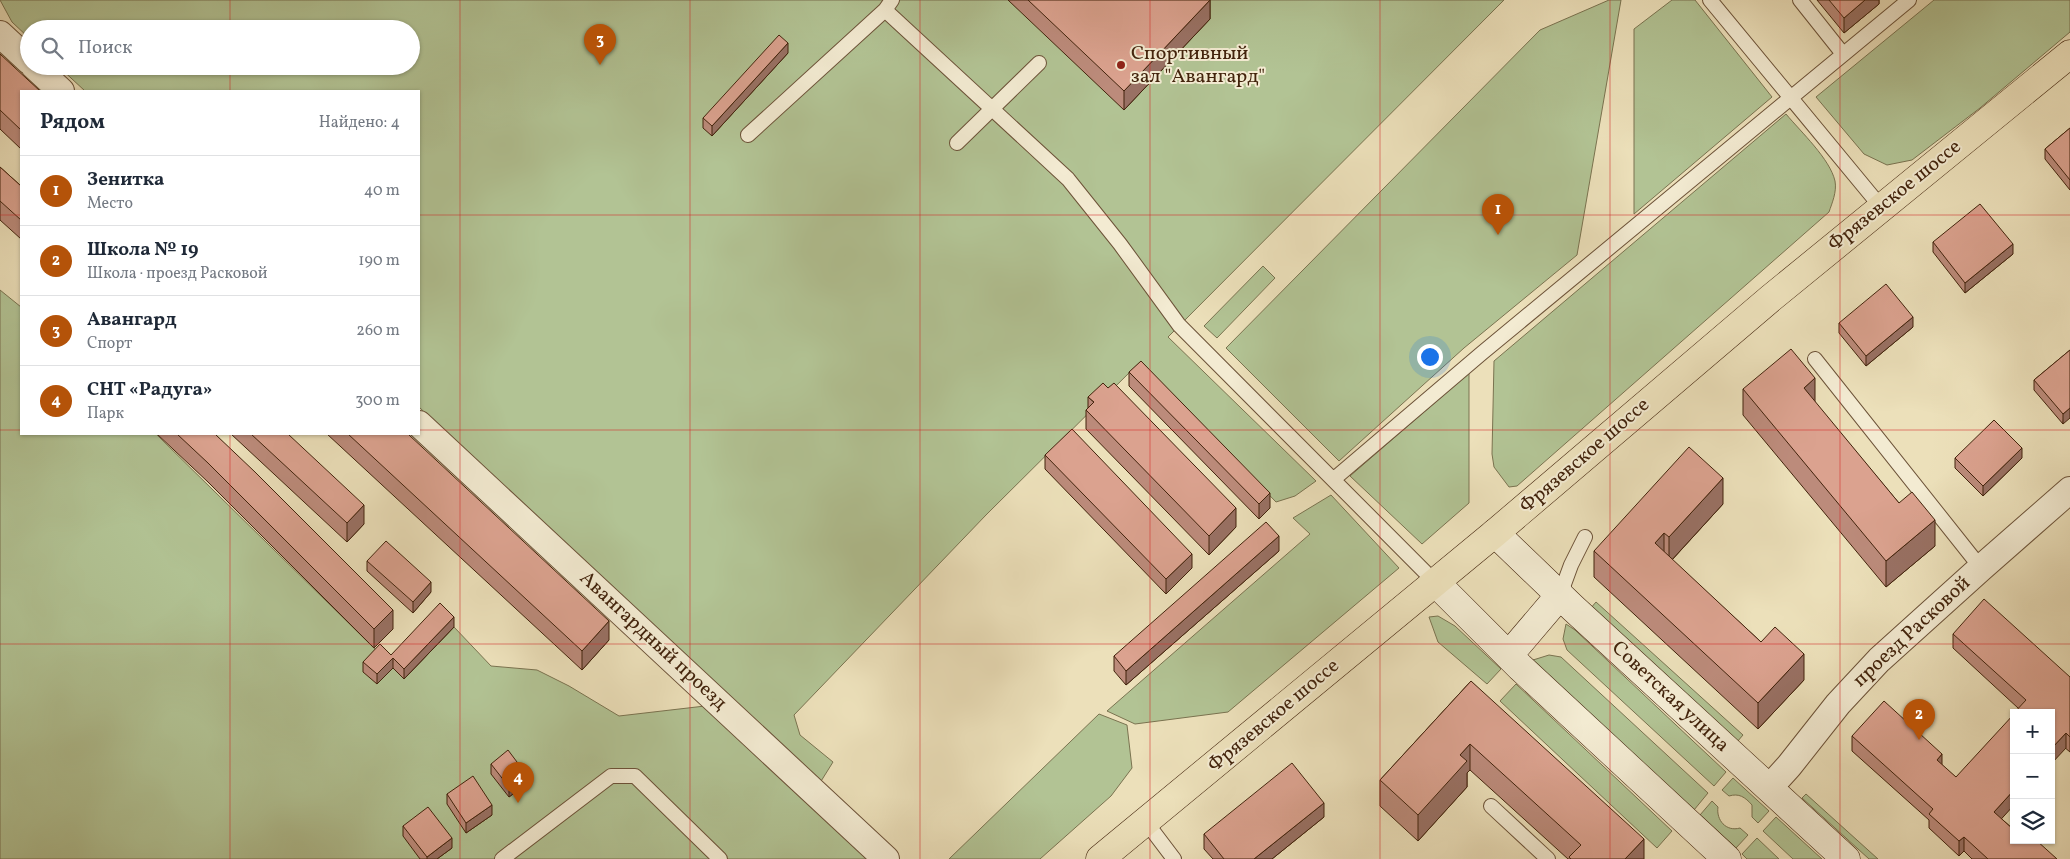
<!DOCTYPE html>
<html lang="ru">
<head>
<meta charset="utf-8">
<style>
	:root { --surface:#fff; --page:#f6f6f7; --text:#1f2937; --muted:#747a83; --line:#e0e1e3; --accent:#b45309 }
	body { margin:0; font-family:Vollkorn,serif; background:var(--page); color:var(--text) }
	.controls { position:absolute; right:15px; bottom:15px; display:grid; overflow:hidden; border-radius:0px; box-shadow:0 1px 4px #0004 }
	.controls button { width:45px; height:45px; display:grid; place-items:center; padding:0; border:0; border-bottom:1px solid var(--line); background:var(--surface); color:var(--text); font:25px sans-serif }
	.you { position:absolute; left:1429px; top:356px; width:18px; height:18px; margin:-12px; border:4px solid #fff; border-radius:50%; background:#1a73e8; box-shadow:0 0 0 8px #1a73e833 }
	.badge { display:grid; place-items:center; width:32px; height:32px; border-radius:50%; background:var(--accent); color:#fff; font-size:16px; font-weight:700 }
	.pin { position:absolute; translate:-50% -41px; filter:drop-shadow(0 1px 2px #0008) }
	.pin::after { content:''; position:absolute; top:26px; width:18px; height:15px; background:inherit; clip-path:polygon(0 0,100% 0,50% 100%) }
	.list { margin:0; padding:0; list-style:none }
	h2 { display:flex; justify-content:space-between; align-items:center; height:65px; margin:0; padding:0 20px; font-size:21px }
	h2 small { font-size:16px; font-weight:400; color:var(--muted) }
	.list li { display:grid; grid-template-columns:32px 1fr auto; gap:15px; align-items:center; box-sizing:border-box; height:70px; padding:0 20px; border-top:1px solid var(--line) }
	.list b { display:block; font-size:19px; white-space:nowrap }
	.list p { margin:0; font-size:16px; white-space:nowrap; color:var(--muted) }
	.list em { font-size:16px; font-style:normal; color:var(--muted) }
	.icon { flex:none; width:28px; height:28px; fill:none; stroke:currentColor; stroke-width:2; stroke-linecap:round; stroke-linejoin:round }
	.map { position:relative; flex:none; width:2070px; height:859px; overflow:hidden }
	.search { position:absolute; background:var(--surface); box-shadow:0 1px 4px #0004; left:20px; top:20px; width:400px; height:55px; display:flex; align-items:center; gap:12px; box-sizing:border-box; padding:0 18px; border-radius:28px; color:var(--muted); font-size:19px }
	.panel { position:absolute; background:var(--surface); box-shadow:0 1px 4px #0004; left:20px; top:90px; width:400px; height:345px; border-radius:0px }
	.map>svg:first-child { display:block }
	.green { fill:#b2c394; stroke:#7a7350 }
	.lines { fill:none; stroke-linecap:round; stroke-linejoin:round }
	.service-casing { stroke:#6c5238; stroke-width:16 }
	.minor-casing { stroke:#6c5238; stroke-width:28 }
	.secondary-casing { stroke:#42230c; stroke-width:29 }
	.trunk-casing { stroke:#42230c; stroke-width:29 }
	.service { stroke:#f3ebd2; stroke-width:14 }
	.minor { stroke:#f3ebd2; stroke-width:26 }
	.secondary { stroke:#f3ebd2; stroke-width:28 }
	.trunk { stroke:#ece0ba; stroke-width:28 }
	.wall { fill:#bc8b7b; stroke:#42230c }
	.shaded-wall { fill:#997164; stroke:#42230c }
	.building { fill:#dba28f; stroke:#42230c }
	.grid { fill:none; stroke:#d62828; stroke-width:1; stroke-opacity:0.55 }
	.poi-dot { fill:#8f2418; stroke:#f3ebd2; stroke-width:2 }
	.labels { text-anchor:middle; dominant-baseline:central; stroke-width:4; stroke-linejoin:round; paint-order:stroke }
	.poi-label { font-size:20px; fill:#42230c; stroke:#f3ebd2; text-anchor:start }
	.street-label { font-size:20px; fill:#42230c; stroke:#f3ebd2 }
</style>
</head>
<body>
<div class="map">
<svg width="2070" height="859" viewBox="0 0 2070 859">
	<rect width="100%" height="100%" fill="#ece0ba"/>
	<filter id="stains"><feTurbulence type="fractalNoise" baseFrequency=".004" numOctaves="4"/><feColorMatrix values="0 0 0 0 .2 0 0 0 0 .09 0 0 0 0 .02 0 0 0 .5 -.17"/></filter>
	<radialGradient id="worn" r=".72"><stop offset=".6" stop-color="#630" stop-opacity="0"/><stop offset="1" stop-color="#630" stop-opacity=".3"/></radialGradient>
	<path class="green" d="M0 0H1504L1168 337 1316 481 1295 496 1276 502 1140 362 986 515 794 715 800 735 833 762 818 786 419 407V91H85L58 66H411V29H29V38L12 22Z
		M1609 0H1621L1577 255 1464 348 1339 461 1226 348 1540 30Z
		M1672 0H1695L1772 97 1634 214V29Z
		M1934 0H2070V32L1980 108 1912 160 1887 165 1864 154 1816 97Z
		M1786 114C1801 132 1830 159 1835 181 1837 192 1832 203 1829 212L1517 486 1509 487 1494 467 1492 454 1494 361Z
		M1263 266 1275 278 1217 338 1204 326Z
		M0 290 21 307V434H156L380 654 377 684 393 668 404 679 454 627 491 666 537 670 569 686 619 716 705 706 874 859H0Z
		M1469 373V503L1422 544 1350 476Z
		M1331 495 1399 568 1228 712 1135 724 1107 711 1310 534 1293 518Z
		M1596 602 1743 735 1737 742 1590 609Z
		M1438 616 1455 626 1501 669 1487 684 1438 642 1429 617Z
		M1566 624 1575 630 1726 772 1714 786 1567 650 1563 639Z
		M1549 655 1561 657 1708 793 1694 810 1539 668 1533 660Z
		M1516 684 1672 831 1657 848 1500 701Z
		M1099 714 1127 725 1132 768 1111 796 1040 859H949Z
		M1733 778 1769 811 1758 823 1752 817V805C1745 797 1739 793 1729 796L1722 790Z
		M1806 794 1878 859H1869L1802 798Z
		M1712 801 1718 807C1716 820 1726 832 1740 828L1748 835 1736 848 1700 815Z
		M1776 817 1822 859H1793L1763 831Z
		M1757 838 1779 859H1747L1742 854Z"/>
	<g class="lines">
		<g class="service-casing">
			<path id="service" d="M1710 0 1881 207
				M1800 0 1843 54
				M885 10 1068 179 1120 244 1179 325 1435 582
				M748 135 885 10 892 0
				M957 143 1039 63
				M1815 359 1981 568
				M1334 479 1482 353 1909 0
				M1560 595 1571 565 1585 537
				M1491 806 1548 859
				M1146 822 1174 859
				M502 859 611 776H635L720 859"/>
		</g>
		<g class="minor-casing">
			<path id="minor" d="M0 34 29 61
				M34 66 61 91
				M419 424 886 859
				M1769 788 1789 766 1838 704 1879 660 1981 568 2070 490"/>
		</g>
		<g class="secondary-casing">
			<path id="secondary" d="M1495 533 1573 608 1846 859
				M1435 582 1520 667 1727 859
				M1509 655 1560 595"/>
		</g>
		<g class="trunk-casing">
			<path id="trunk" d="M1100 859 1495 533 1771 298 2070 54"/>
		</g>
		<use href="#service" class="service"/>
		<use href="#minor" class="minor"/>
		<use href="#secondary" class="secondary"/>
		<use href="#trunk" class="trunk"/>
	</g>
	<path class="wall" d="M1008 0H1210V19L1124 110Z
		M1817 0H1879V4L1844 33Z
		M788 53 712 136 703 128V118Z
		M0 54 21 91V149L0 129Z
		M2070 128V190L2045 159V149Z
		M0 167 21 186V239L0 220Z
		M1933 242 2013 254 1965 293 1933 252Z
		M1839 323 1913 327 1866 366 1839 333Z
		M2070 350 2063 424 2034 390V380Z
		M1129 372 1270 508 1259 519 1129 386Z
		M1743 389 1815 403 1935 546 1886 587 1743 415Z
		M1088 397 1236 527 1209 555 1086 429V410L1088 408Z
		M157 434H215L393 629 374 648 208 482Z
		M231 434H288L364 524 347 542Z
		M327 434H408L609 640 582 670Z
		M1045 455 1192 568 1166 594 1045 469Z
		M1955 458H2022L1983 496 1955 468Z
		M1723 504 1672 560 1761 642 1804 680 1758 729 1594 577V551Z
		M1279 551 1126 685 1114 671V656Z
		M367 561 431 592 413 613 367 571Z
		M454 627 404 679 393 668 377 684 363 672V662L391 655Z
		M1953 634 2070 677V752L2018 708 1953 648Z
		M1471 681 1644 859H1568L1470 770 1467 773V787L1418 841 1380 806V780Z
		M1852 736 1942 765 2014 830 2057 859H1972L1964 851 1959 856 1929 828V820L1852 751Z
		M491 764 526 784 509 797 491 774Z
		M447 794 492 815 466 833 447 804Z
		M1324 817 1272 859H1213L1204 849V834Z
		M403 826 452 848 437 859H420L403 836Z"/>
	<path class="shaded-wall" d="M1210 0V19L1124 110V91Z
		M1865 0H1879V4L1844 33V18Z
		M788 43V53L712 136V126Z
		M2013 244V254L1965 293V283Z
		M1913 317V327L1866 366V356Z
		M1815 378V404L1804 388Z
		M2070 408V418L2063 424V414Z
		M2022 448V458L1983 496V486Z
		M1723 478V504L1669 563V537Z
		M1270 493V508L1259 519V504Z
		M364 505V524L347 542V523Z
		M1236 508V527L1209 555V536Z
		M1935 520V546L1886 587V561Z
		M1664 533V559L1655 543Z
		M1279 536V551L1126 685V671Z
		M1192 554V568L1166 594V579Z
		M431 582V592L413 613V602Z
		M393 610V629L374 648V629Z
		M454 617V627L404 679V669Z
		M609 621V640L582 670V651Z
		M1804 654V680L1758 729V703Z
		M393 658V668L377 684V674Z
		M2066 733V748L2051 764V749Z
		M1470 744V770L1467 773V787L1418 841V815L1460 755Z
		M1942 754V769L1937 760Z
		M526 774V784L509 797V787Z
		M2014 790V805L1994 827V812Z
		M1324 803V817L1272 859H1254Z
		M492 805V815L466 833V823Z
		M1964 837V851L1959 856V841Z
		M452 838V848L437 859H427V857Z
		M1644 839V859H1625Z"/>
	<path class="building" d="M1028 0H1210L1124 91Z
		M1829 0H1865L1844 18Z
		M779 35 788 43 712 126 703 118Z
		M0 54 40 91H21V130L0 110Z
		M2070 128V180L2045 149Z
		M0 167 21 186V220L0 201Z
		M1980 204 2013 244 1965 283 1933 242Z
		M1886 284 1913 317 1866 356 1839 323Z
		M1791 349 1815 378 1804 388 1899 503 1912 492 1935 520 1886 561 1743 389Z
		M2070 350V408L2063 414 2034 380Z
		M1141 361 1270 493 1259 504 1129 372Z
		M1103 383 1108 388 1114 383 1236 508 1209 536 1086 410 1094 402 1088 397Z
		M1994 420 2022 448 1983 486 1955 458Z
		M1072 429 1192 554 1166 579 1045 455Z
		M177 434H215L255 472 393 610 374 629 208 463Z
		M251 434H288L364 505 347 523Z
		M348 434H408L609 621 582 651Z
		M1689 447 1723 478 1669 537 1664 533 1655 543 1761 642 1775 627 1804 654 1758 703 1594 551Z
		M1266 522 1279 536 1126 671 1114 656Z
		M386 541 431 582 413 602 367 561Z
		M1984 599 2070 677V737L2066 733 2051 749V713H2014L2026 700 1953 634Z
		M440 603 454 617 404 669 393 658 377 674 363 662 380 644 391 655Z
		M1471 681 1644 839 1625 859H1571L1569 857 1581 845 1470 744 1460 755 1467 761 1418 815 1380 780Z
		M1884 701 1942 754 1937 760 1956 777 2014 714V790L1994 812 2014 830V840H2036L2057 859H1988L1964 837 1959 841 1929 814 1933 809 1852 736Z
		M508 750 526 774 509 787 491 764Z
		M1292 763 1324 803 1254 859H1224L1204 834Z
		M473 776 492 805 466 823 447 794Z
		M428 807 452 838 427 857 403 826Z"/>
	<path class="grid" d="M230 0V29M460 0V859M690 0V859M920 0V859M1150 0V859M1380 0V859M1610 0V859M1840 0V859M230 66V91M0 215H21M419 215H2070M0 430H21M419 430H2070M230 434V859M0 644H2070"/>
	<circle class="poi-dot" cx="1121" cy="65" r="5"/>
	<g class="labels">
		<g class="poi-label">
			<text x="1131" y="54">Спортивный<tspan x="1131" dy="23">зал "Авангард"</tspan></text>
		</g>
		<g class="street-label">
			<text transform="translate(1895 196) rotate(-39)">Фрязевское шоссе</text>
			<text transform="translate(1585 456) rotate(-41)">Фрязевское шоссе</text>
			<text transform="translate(1912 632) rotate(-43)">проезд Расковой</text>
			<text transform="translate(653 641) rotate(43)">Авангардный проезд</text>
			<text transform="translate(1670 697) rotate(43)">Советская улица</text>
			<text transform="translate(1274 716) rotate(-40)">Фрязевское шоссе</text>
		</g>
	</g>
	<rect width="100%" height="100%" filter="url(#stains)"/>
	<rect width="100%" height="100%" fill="url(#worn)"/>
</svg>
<div class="controls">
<button>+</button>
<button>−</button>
<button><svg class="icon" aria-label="layers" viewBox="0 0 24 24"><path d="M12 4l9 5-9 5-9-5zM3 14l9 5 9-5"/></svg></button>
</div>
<div class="you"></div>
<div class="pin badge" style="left:1498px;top:235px">1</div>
<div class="pin badge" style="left:1919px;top:740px">2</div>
<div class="pin badge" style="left:600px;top:65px">3</div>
<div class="pin badge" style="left:518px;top:803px">4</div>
<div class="search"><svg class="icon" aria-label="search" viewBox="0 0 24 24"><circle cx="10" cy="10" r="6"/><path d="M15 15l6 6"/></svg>Поиск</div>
<section class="panel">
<h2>Рядом<small>Найдено: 4</small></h2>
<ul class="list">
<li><span class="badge">1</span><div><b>Зенитка</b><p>Место</p></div><em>40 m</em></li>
<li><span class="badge">2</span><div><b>Школа № 19</b><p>Школа · проезд Расковой</p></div><em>190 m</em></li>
<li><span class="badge">3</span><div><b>Авангард</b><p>Спорт</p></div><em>260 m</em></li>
<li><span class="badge">4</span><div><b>СНТ «Радуга»</b><p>Парк</p></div><em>300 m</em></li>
</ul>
</section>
</div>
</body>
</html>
